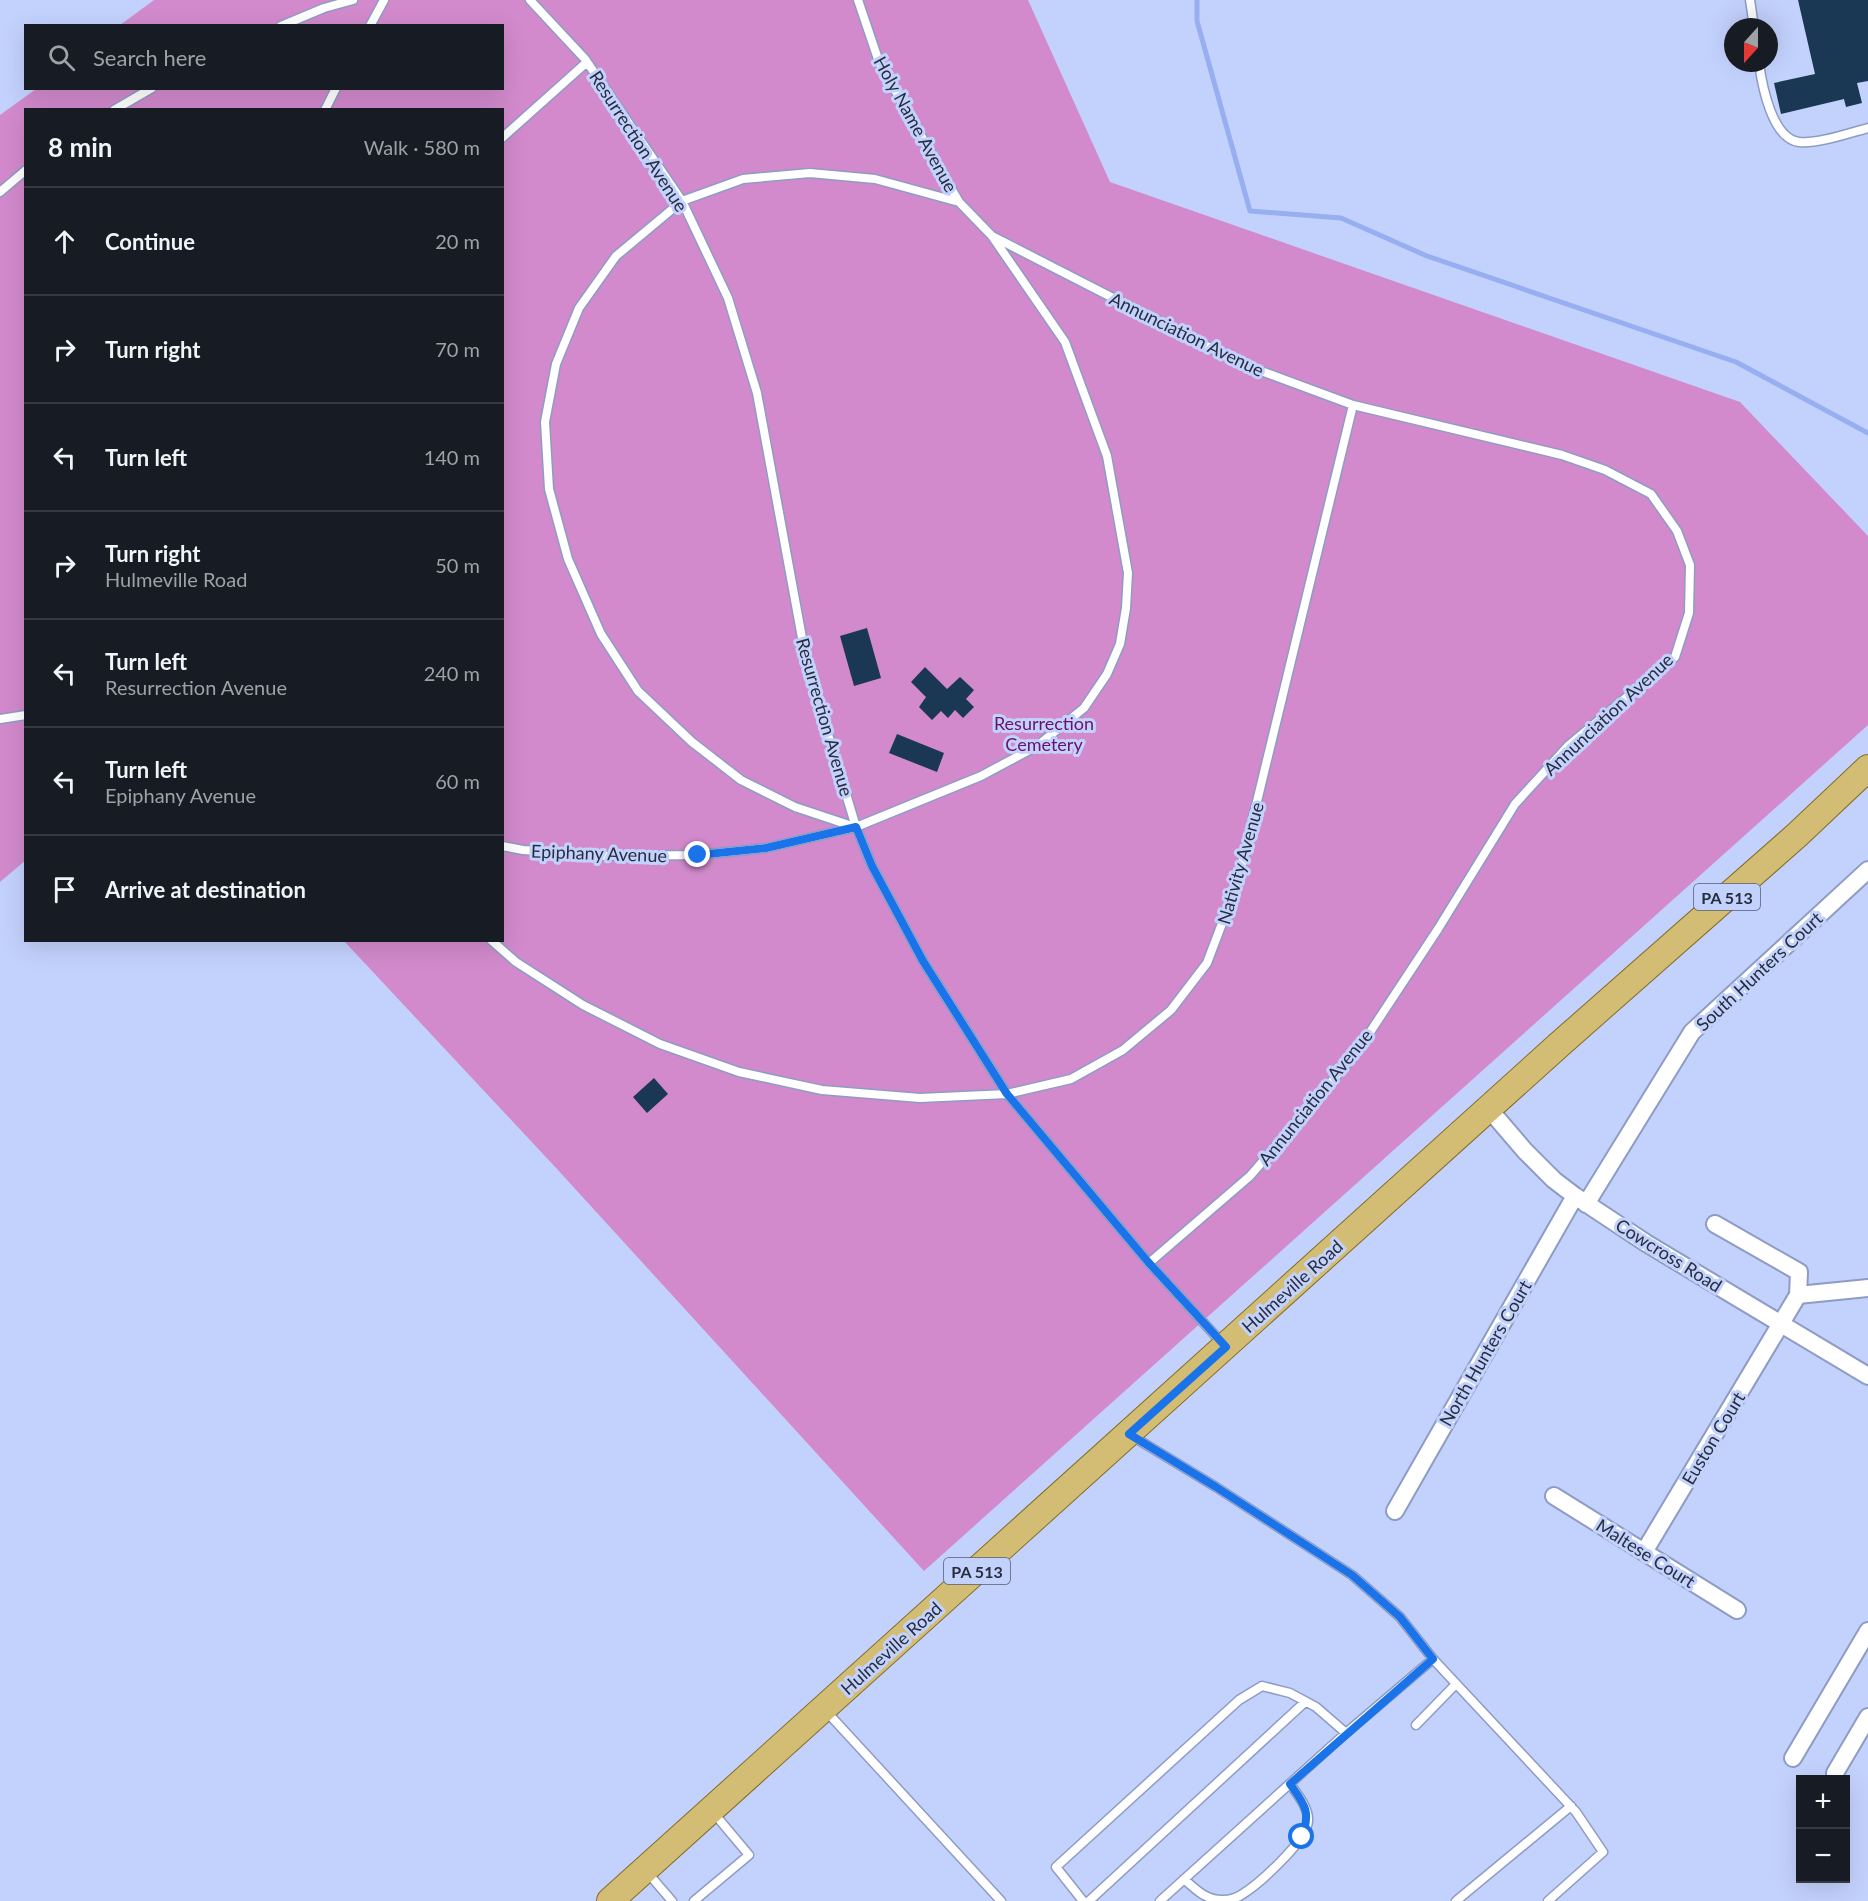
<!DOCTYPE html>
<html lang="en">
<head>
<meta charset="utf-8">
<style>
	:root { --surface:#171b24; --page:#20242c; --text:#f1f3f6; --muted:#9ea1a6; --line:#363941 }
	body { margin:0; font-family:Lato,sans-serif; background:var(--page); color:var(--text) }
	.controls { position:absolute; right:18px; bottom:18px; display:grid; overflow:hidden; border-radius:0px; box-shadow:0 6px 24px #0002 }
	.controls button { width:54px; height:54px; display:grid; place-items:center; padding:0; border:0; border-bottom:2px solid var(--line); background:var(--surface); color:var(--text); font:30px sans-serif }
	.compass { position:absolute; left:1724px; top:18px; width:54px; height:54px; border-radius:50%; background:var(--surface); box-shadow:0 6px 24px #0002; rotate:201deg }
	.stop { position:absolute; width:18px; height:18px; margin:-14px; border:4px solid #1a73e8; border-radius:50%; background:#fff }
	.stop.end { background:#1a73e8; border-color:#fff; box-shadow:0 2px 6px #0008 }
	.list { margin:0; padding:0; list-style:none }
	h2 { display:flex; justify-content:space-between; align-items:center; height:78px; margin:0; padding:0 24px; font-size:26px }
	h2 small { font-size:20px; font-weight:400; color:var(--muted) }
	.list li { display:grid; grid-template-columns:39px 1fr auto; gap:18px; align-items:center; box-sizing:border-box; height:108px; padding:0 24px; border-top:2px solid var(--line) }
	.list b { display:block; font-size:22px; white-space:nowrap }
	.list p { margin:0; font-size:20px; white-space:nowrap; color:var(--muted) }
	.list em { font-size:20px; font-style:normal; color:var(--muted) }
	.icon { flex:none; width:33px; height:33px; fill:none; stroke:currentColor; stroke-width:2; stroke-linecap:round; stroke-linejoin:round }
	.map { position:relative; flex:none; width:1868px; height:1901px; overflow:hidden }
	.search { position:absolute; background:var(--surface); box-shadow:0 6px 24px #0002; left:24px; top:24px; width:480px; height:66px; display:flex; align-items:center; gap:15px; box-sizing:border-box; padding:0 21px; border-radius:0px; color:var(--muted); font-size:22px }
	.panel { position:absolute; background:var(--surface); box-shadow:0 6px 24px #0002; left:24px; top:108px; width:480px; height:834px; border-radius:0px }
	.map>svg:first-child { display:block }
	.green { fill:#d28acc }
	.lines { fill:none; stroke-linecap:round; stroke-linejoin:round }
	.stream { stroke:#97aef1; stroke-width:5 }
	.building { fill:#1a3754 }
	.service-casing { stroke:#8e9cc4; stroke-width:11 }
	.minor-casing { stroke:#8e9cc4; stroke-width:20 }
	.primary-casing { stroke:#836d25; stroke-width:28 }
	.service { stroke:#fff; stroke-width:8 }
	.minor { stroke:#fff; stroke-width:16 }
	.primary { stroke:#d3bc74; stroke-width:26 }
	.route { stroke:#1a73e8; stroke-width:8 }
	.labels { text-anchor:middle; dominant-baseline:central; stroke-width:6; stroke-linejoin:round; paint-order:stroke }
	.shield { fill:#c3d2fd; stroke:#565e77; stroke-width:1.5 }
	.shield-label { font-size:16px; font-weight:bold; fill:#272d3d }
	.street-label { font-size:18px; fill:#272d3d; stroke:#c3d2fd }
	.park-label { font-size:18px; fill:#6c1069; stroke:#c3d2fd }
</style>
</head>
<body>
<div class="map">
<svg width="1868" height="1901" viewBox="0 0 1868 1901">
	<rect width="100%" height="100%" fill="#c3d2fd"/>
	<path class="green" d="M154 0H1028L1110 182 1740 402 1868 536V725L924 1571 557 1169 344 941 502 940V110H26V860L0 882V115L36 89 502 88V26L120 25Z"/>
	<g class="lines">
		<path class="stream" d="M1197 0V21L1250 211 1341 218 1427 256 1736 362 1868 433"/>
	</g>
	<path class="building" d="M1798 0H1868V81L1857 83 1862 103 1846 107 1844 99 1781 114 1774 83 1815 74Z
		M867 628 881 678 854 686 840 636Z
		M925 667 947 689 960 677 974 690 966 699 974 707 963 718 955 710 948 718 941 711 932 720 919 707 926 697 911 682Z
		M897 734 944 753 937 772 889 753Z
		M654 1078 668 1094 647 1113 633 1097Z"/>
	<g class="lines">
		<g class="service-casing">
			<path id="service" d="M530 0 585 59 682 201 728 298 757 393 807 665 856 827 872 866 923 961 1007 1094 1149 1263 1223 1344
				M1750 0 1754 27
				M281 26 324 8 353 0
				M370 26 384 0
				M1759 63C1762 85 1772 139 1799 142 1818 144 1849 133 1868 128
				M114 110 152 88
				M325 110 336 88
				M502 138 587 62
				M0 192 26 170
				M992 236 1242 364 1353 405 1562 455 1605 470 1651 494 1677 531 1690 565 1689 613 1675 657 1569 745 1515 804 1438 929 1357 1052 1250 1176 1149 1263
				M0 719 26 715
				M855 827 795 807 741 780 692 742 638 691 601 634 568 559 549 489 545 422 556 364 579 308 616 256 682 201 743 179 810 173 875 179 959 202
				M502 846 523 850 606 856 698 855 766 848 856 827 981 776 1037 746 1084 708 1107 674 1120 644 1126 608 1128 573 1107 456 1065 342 992 236 959 202 879 62 858 0
				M491 940 516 962 583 1005 660 1044 739 1072 822 1090 920 1098 1007 1094 1071 1079 1123 1050 1171 1010 1207 963 1237 884 1353 405
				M1132 1436 1216 1487 1352 1575 1400 1617 1433 1659
				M826 1711 1001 1901
				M1416 1725 1456 1684
				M647 1872 672 1901
				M1184 1879C1196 1890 1207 1901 1224 1900 1229 1900 1237 1898 1241 1895 1258 1885 1307 1841 1308 1821 1309 1808 1297 1794 1290 1784
				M694 1901 749 1855 712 1811
				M1083 1901 1056 1867 1239 1700 1262 1686 1290 1693 1316 1707 1346 1733
				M1089 1901 1305 1702
				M1160 1901 1346 1733 1433 1659 1576 1812 1603 1852 1548 1901
				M1456 1901 1571 1806"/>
		</g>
		<g class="minor-casing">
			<path id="minor" d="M1489 1109 1525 1151 1554 1180 1575 1196 1646 1243 1868 1376
				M1586 1204 1692 1032 1868 870
				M1715 1224 1799 1272 1798 1295
				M1554 1496 1737 1610
				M1395 1511 1575 1196
				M1644 1552 1798 1295 1868 1288
				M1793 1758 1868 1631
				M1835 1773 1868 1717"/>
		</g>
		<g class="primary-casing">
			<path id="primary" d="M610 1901 1561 1043 1797 835 1868 768"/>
		</g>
		<use href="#service" class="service"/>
		<use href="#minor" class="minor"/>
		<use href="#primary" class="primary"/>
	</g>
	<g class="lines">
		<path class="route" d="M698 855 766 848 856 827 872 866 923 961 1007 1094 1149 1263 1226 1347 1129 1434 1216 1487 1352 1575 1400 1617 1433 1659 1290 1784C1305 1805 1311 1811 1302 1837"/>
	</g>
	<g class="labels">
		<g class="shield">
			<rect x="1694" y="884" width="66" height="26" rx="4.5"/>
			<rect x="944" y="1558" width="66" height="26" rx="4.5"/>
		</g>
		<g class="shield-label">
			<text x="1727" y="897">PA 513</text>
			<text x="977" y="1571">PA 513</text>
		</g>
		<g class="street-label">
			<text transform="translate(916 124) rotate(61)">Holy Name Avenue</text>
			<text transform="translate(639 141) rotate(57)">Resurrection Avenue</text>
			<text transform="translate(1187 334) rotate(26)">Annunciation Avenue</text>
			<text transform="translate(1608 714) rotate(-43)">Annunciation Avenue</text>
			<text transform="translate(825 717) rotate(74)">Resurrection Avenue</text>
			<text transform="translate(599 853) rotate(2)">Epiphany Avenue</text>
			<text transform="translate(1240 863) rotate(-74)">Nativity Avenue</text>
			<text transform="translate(1759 971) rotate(-43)">South Hunters Court</text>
			<text transform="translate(1315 1097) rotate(-51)">Annunciation Avenue</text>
			<text transform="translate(1669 1255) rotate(32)">Cowcross Road</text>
			<text transform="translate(1292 1286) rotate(-42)">Hulmeville Road</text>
			<text transform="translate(1485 1353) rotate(-60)">North Hunters Court</text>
			<text transform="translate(1713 1438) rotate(-59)">Euston Court</text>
			<text transform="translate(1646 1553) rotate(32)">Maltese Court</text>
			<text transform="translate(891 1648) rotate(-42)">Hulmeville Road</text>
		</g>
		<g class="park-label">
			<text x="1044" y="723">Resurrection<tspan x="1044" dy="21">Cemetery</tspan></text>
		</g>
	</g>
</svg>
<div class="controls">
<button>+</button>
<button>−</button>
</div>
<svg class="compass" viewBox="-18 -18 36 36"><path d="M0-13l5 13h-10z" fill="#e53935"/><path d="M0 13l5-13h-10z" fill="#9ea1a6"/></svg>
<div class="stop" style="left:1302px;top:1837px"></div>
<div class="stop end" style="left:698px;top:855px"></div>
<div class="search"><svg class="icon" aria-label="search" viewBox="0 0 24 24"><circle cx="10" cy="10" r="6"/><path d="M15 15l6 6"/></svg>Search here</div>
<section class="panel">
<h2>8 min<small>Walk · 580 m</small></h2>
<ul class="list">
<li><svg class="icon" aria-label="ahead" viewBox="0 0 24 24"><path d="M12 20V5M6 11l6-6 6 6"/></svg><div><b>Continue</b></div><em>20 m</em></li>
<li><svg class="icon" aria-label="right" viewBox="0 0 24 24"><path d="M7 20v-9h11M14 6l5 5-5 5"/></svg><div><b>Turn right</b></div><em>70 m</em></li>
<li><svg class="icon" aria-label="left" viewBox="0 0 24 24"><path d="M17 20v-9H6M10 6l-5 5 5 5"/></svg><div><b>Turn left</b></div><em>140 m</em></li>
<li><svg class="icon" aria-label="right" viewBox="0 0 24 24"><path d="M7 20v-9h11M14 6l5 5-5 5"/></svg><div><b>Turn right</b><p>Hulmeville Road</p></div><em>50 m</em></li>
<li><svg class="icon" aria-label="left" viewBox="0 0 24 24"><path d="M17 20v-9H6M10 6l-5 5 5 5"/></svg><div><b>Turn left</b><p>Resurrection Avenue</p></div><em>240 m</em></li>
<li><svg class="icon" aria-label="left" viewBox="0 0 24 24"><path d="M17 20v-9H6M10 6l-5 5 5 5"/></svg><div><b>Turn left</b><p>Epiphany Avenue</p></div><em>60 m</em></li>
<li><svg class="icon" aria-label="arrive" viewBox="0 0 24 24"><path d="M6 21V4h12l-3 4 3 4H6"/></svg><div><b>Arrive at destination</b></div></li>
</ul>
</section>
</div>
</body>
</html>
